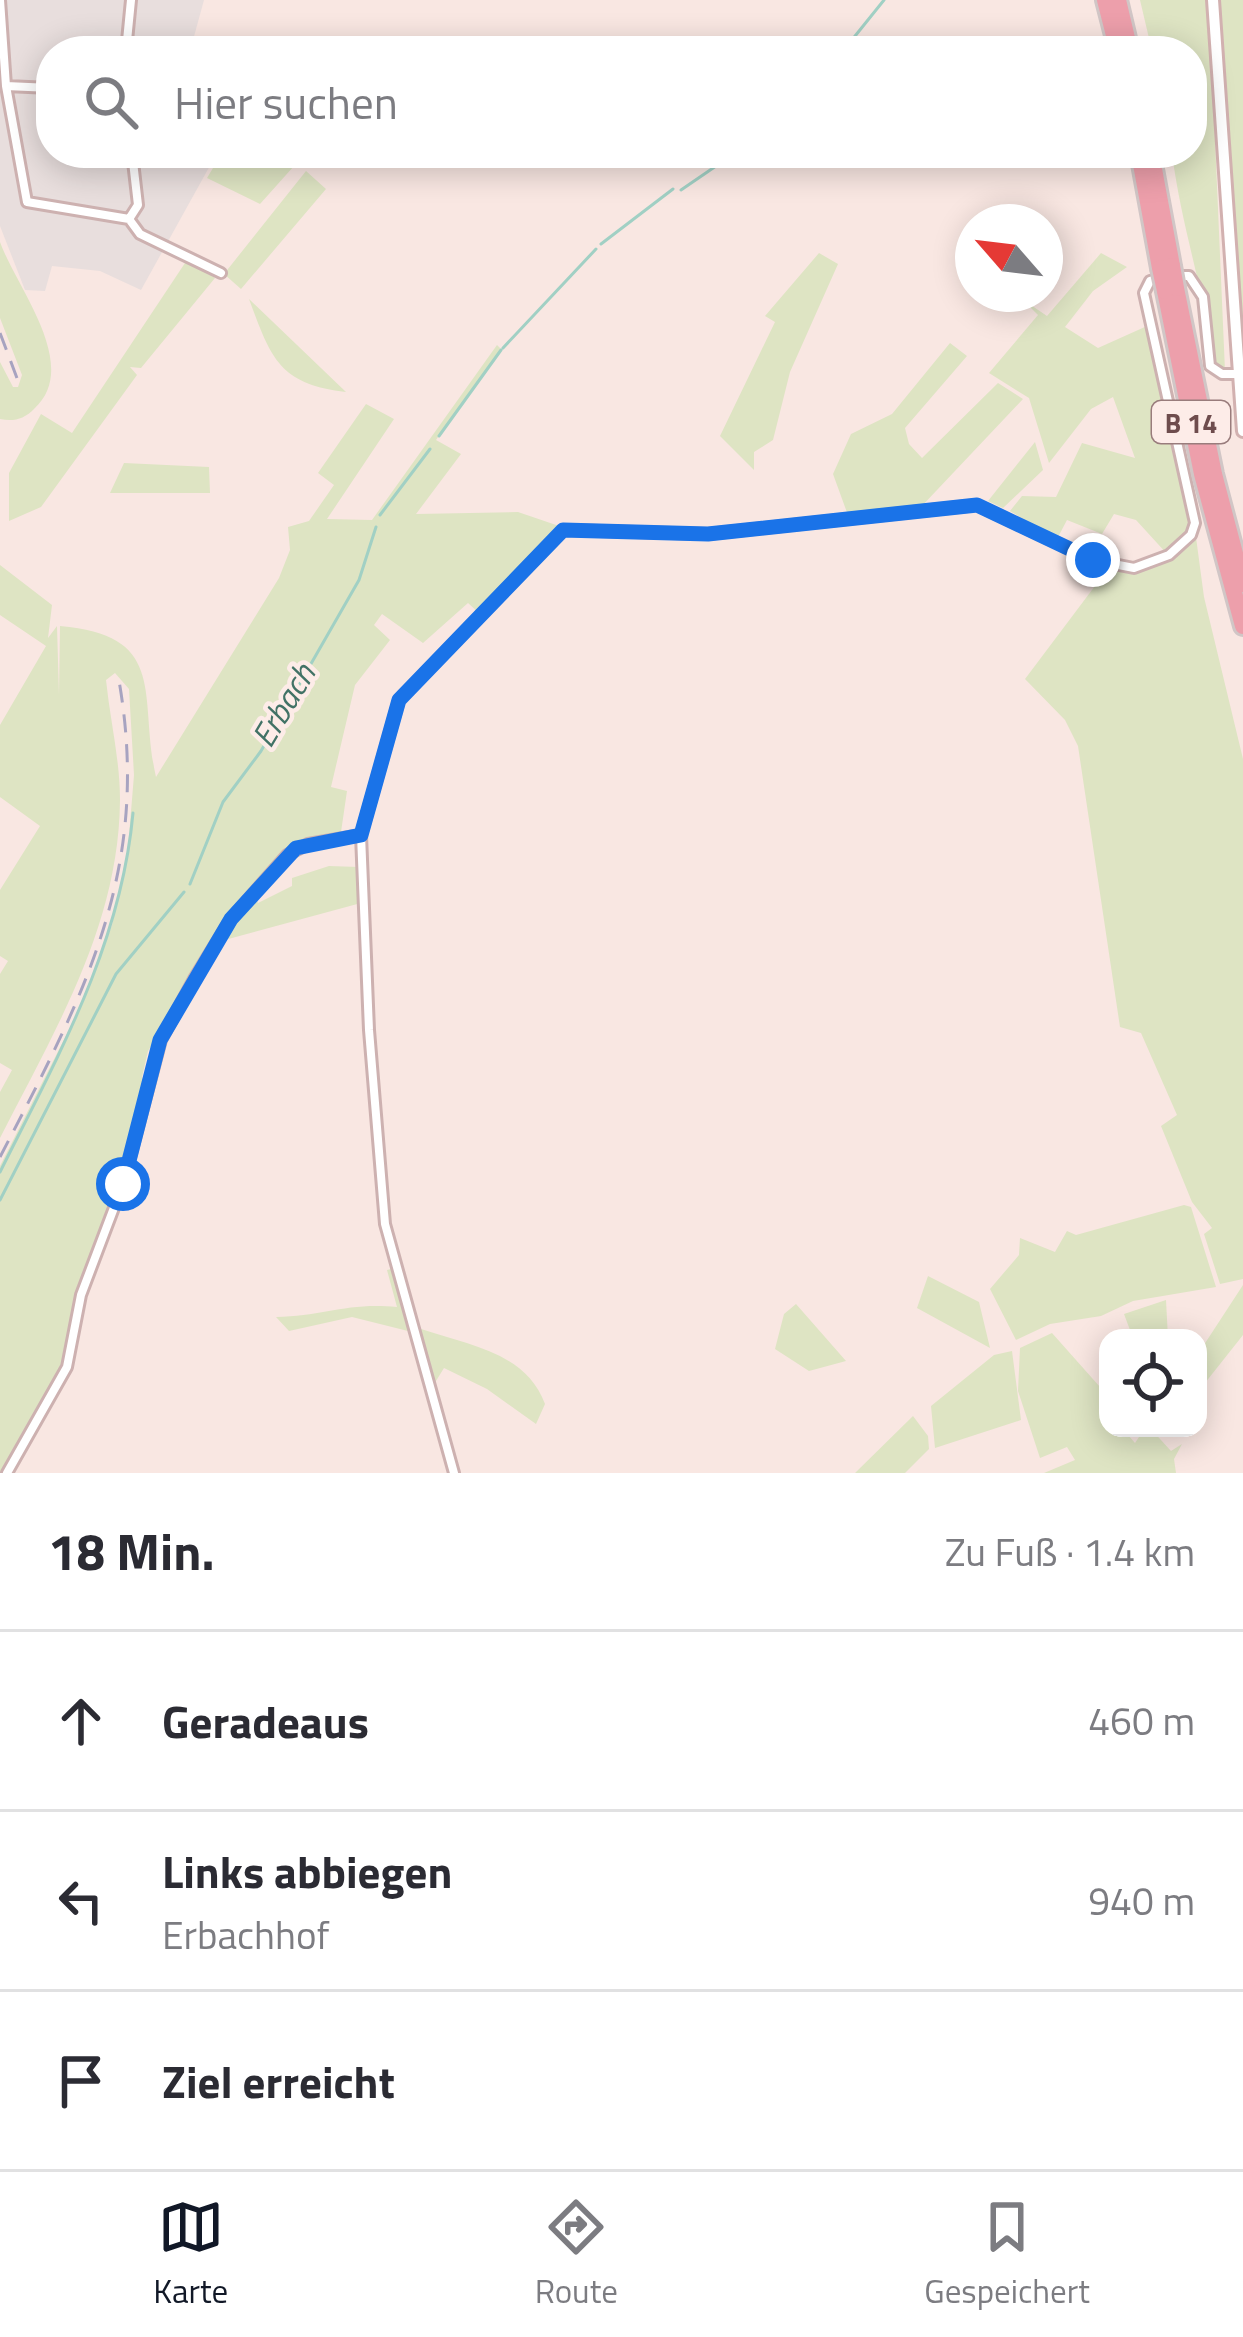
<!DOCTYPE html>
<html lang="de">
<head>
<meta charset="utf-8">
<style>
	:root { --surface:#fff; --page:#f7f7f7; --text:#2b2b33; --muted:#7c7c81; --line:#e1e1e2; --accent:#111827 }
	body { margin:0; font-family:"Titillium Web",sans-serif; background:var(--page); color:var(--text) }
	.controls { position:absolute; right:36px; bottom:36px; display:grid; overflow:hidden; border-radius:24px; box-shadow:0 6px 30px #0003 }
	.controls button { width:108px; height:108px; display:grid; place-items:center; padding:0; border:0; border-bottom:3px solid var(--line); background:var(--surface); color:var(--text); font:60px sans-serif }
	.compass { position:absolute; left:955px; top:204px; width:108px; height:108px; border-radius:50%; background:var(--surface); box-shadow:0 6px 30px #0003; rotate:298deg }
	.stop { position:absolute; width:36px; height:36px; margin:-27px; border:9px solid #1a73e8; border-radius:50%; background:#fff }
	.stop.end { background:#1a73e8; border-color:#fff; box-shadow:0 3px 12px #0008 }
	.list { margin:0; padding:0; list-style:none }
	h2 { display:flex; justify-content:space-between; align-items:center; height:156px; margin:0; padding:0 48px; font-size:51px }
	h2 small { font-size:39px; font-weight:400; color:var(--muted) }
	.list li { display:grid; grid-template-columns:78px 1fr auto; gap:36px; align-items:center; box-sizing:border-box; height:180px; padding:0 48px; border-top:3px solid var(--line) }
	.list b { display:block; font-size:45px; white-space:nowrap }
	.list p { margin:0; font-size:39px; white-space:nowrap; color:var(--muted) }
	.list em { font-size:39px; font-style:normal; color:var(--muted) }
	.icon { flex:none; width:66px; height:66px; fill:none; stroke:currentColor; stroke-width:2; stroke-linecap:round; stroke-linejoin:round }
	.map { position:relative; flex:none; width:1243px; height:1473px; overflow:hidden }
	.search { position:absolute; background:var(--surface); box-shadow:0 6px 30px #0003; left:36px; right:36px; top:36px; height:132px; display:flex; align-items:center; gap:30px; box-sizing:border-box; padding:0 42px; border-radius:48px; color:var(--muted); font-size:45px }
	.sheet { height:696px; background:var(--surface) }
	nav { display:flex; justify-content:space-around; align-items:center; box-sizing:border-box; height:168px; border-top:3px solid var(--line); background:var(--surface); font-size:33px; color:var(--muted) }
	nav a { display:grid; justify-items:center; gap:6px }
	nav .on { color:var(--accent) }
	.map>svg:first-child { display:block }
	.industrial { fill:#e8dedd }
	.green { fill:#dee4c3 }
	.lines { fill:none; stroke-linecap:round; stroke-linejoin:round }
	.stream { stroke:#a1d0c4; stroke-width:3 }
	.street-casing { stroke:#cdb1b0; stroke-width:14 }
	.secondary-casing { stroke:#d2b1b0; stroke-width:16 }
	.highway-casing { stroke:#d1c6c6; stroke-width:22 }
	.street { stroke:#fff; stroke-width:8 }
	.secondary { stroke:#fff; stroke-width:10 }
	.highway { stroke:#ed9fab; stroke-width:16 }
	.rail { stroke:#a7a3c0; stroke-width:3; stroke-dasharray:18 12; stroke-linecap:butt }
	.highway-bridge-casing { stroke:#d1c6c6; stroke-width:22; stroke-linecap:butt }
	.highway-bridge { stroke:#ed9fab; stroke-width:16 }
	.route { stroke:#1a73e8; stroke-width:15 }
	.labels { text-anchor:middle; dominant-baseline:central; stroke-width:9; stroke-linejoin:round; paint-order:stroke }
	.shield { fill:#fdece8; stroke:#997c7c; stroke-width:3 }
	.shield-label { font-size:27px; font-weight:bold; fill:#6e4c4d }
	.water-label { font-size:33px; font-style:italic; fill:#427266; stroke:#fdece8 }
</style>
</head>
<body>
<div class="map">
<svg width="1243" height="1473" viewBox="0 0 1243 1473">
	<rect width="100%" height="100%" fill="#f9e7e2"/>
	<path class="industrial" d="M0 0H204L190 51H51V153H217L141 290 100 271 52 266 45 291 25 290 0 226Z"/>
	<path class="green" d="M1140 0H1209L1225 371 1213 361C1204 290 1181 225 1172 153H1192V51H1152Z
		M1218 0H1243V395Z
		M222 153H269L294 166 260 204 207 178Z
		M306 171 326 189 241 289 224 274Z
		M0 242C16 287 82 366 34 409 24 419 14 422 0 419V362L13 387H18L22 375 0 318Z
		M819 253 838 264 790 372 773 440 754 452V470L720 436 775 322 765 316Z
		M1101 253 1127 267 1093 291 1065 327 1098 348 1147 326 1191 500 1204 597 1243 759V1279L1220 1284 1204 1234 1212 1228 1192 1202 1161 1126 1177 1115 1141 1033 1120 1027 1078 746 1065 720 1025 679 1110 566 1127 568 1168 555 1136 520 1114 514 1102 534 1067 520 1057 539 1010 511 1022 496 1056 497 1082 443 1135 458 1113 397 1091 409 1049 463 1029 398 989 373 1038 315 1022 299 1047 316Z
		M189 257 215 278 141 368 130 367 137 375 41 507 9 521V473L41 414 72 433Z
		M249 299 346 392C279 384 271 358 249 299Z
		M950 343 967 356 905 428 909 444 922 458 998 383 1023 399 920 508 849 518 833 474 851 434 892 414Z
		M497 345 501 349 436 440 461 454 416 514 518 512 562 527 480 614 468 603 423 643 382 614 374 625 390 640 355 685 331 787 347 791 341 832 295 845 269 866 148 1051 142 1077 146 1086 121 1184 80 1295 66 1364 7 1473H0V1166L84 1000 112 925 128 848 134 775 129 689 115 673 106 680C110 720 120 759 120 800 119 925 55 1030 0 1138V1092L12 1070 0 1063V974L8 961 0 956V890L40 826 0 797V725L46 646 0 615V565L52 605 48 638 57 626 59 695 60 626C170 635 138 698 156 777L279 578 290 550 288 527 309 521 334 485 318 473 366 404 394 419 327 519 372 520Z
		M1035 442 1043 470 1003 508 988 501Z
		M124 463 209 467 210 493H110Z
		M329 866 359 867 361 903 221 941 255 893 258 903 292 886V878Z
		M1184 1205 1191 1207 1216 1287 1133 1301 1101 1316 1050 1324 1016 1340 990 1289 1019 1255 1020 1238 1055 1252 1067 1231 1076 1235Z
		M391 1269 408 1331 352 1317 289 1331 276 1317C323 1316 348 1302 397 1307L387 1270Z
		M928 1276 979 1302 990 1348 917 1308Z
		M1243 1285V1335L1205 1383 1198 1379V1354Z
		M1166 1300 1168 1338H1133L1124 1314Z
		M796 1304 846 1361 809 1371 775 1349 784 1314Z
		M421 1329C468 1345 526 1352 545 1404L536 1424 487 1389 444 1368 431 1389 415 1333Z
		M1052 1333 1108 1396V1428H1122L1135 1443 1139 1437 1131 1428H1150L1171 1451 1182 1444 1174 1459 1176 1473H1044L1075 1460 1067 1447 1040 1458 1018 1391 1020 1348Z
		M1012 1351 1021 1420 935 1448 931 1406 994 1355Z
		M913 1416 928 1436 929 1449 905 1473H855Z"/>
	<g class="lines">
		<path class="stream" d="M843 51 884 0
			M681 190 735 153
			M601 244 673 189
			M503 348 596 249
			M439 436 501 350
			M380 515 430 449
			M190 884 223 802 261 751 359 580 376 527
			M0 1172C58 1056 121 945 133 813
			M0 1200 116 974 184 892"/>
		<g class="street-casing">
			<path id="street" d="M0 0 6 86 27 202 129 219
				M126 51 131 0
				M6 86 51 88
				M129 219 140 234 221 273
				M129 219 138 205 132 153
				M1177 276H1189L1203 297 1210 366 1222 374H1236
				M7 1473 67 1367 81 1295 123 1184 161 1040 194 979 231 919 287 855 308 844 361 835
				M454 1473 385 1224 369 1030 361 835 399 700 563 530 708 534 977 505 1093 560 1134 568 1169 555 1191 535 1195 523 1144 293 1150 281 1162 278"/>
		</g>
		<g class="secondary-casing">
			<path id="secondary" d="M1213 0 1243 431"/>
		</g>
		<g class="highway-casing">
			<path id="highway" d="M1105 0 1118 51
				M1118 0 1130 51
				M1139 153 1160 268
				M1151 153 1172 266
				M1176 288 1214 474 1243 584
				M1165 291 1202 474 1243 626"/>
		</g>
		<use href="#street" class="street"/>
		<use href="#secondary" class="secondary"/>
		<use href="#highway" class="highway"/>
		<path class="rail" d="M0 333 20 386
			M0 1157C86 992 153 866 118 675"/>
		<g class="highway-bridge-casing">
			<path id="highway-bridge" d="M1172 266 1176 288
				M1160 268 1165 291"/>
		</g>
		<use href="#highway-bridge" class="highway-bridge"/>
	</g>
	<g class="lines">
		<path class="route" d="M123 1184 160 1040 231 919 296 848 361 835 399 700 563 530 708 534 977 505 1093 560"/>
	</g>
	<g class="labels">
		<rect class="shield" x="1152" y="401" width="78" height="42" rx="9"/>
		<g class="shield-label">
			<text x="1191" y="422">B 14</text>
		</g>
		<g class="water-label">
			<text transform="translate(283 705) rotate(-59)">Erbach</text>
		</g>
	</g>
</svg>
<div class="controls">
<button><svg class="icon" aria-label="locate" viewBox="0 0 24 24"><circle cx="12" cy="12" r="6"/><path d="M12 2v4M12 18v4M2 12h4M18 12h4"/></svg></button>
</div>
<svg class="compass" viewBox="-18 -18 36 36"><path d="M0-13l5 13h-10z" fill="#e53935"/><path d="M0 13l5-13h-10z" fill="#7c7c81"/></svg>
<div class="stop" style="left:123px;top:1184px"></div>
<div class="stop end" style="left:1093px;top:560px"></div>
<div class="search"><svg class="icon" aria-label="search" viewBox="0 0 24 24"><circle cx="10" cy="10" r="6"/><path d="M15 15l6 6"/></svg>Hier suchen</div>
</div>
<section class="sheet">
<h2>18 Min.<small>Zu Fuß · 1.4 km</small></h2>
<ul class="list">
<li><svg class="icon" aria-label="ahead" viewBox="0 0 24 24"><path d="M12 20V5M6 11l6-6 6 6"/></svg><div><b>Geradeaus</b></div><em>460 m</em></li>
<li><svg class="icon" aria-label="left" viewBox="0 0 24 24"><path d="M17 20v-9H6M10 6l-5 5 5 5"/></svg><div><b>Links abbiegen</b><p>Erbachhof</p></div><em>940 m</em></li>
<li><svg class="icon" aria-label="arrive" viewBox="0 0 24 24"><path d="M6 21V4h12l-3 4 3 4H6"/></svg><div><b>Ziel erreicht</b></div></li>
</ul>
</section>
<nav>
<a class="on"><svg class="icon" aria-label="map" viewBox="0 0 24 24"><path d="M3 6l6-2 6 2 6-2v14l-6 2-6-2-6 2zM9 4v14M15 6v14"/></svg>Karte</a>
<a><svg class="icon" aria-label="directions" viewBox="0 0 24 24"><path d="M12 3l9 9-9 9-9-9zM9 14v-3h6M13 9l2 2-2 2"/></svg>Route</a>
<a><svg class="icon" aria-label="saved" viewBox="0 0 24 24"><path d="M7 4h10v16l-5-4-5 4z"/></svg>Gespeichert</a>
</nav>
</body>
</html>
